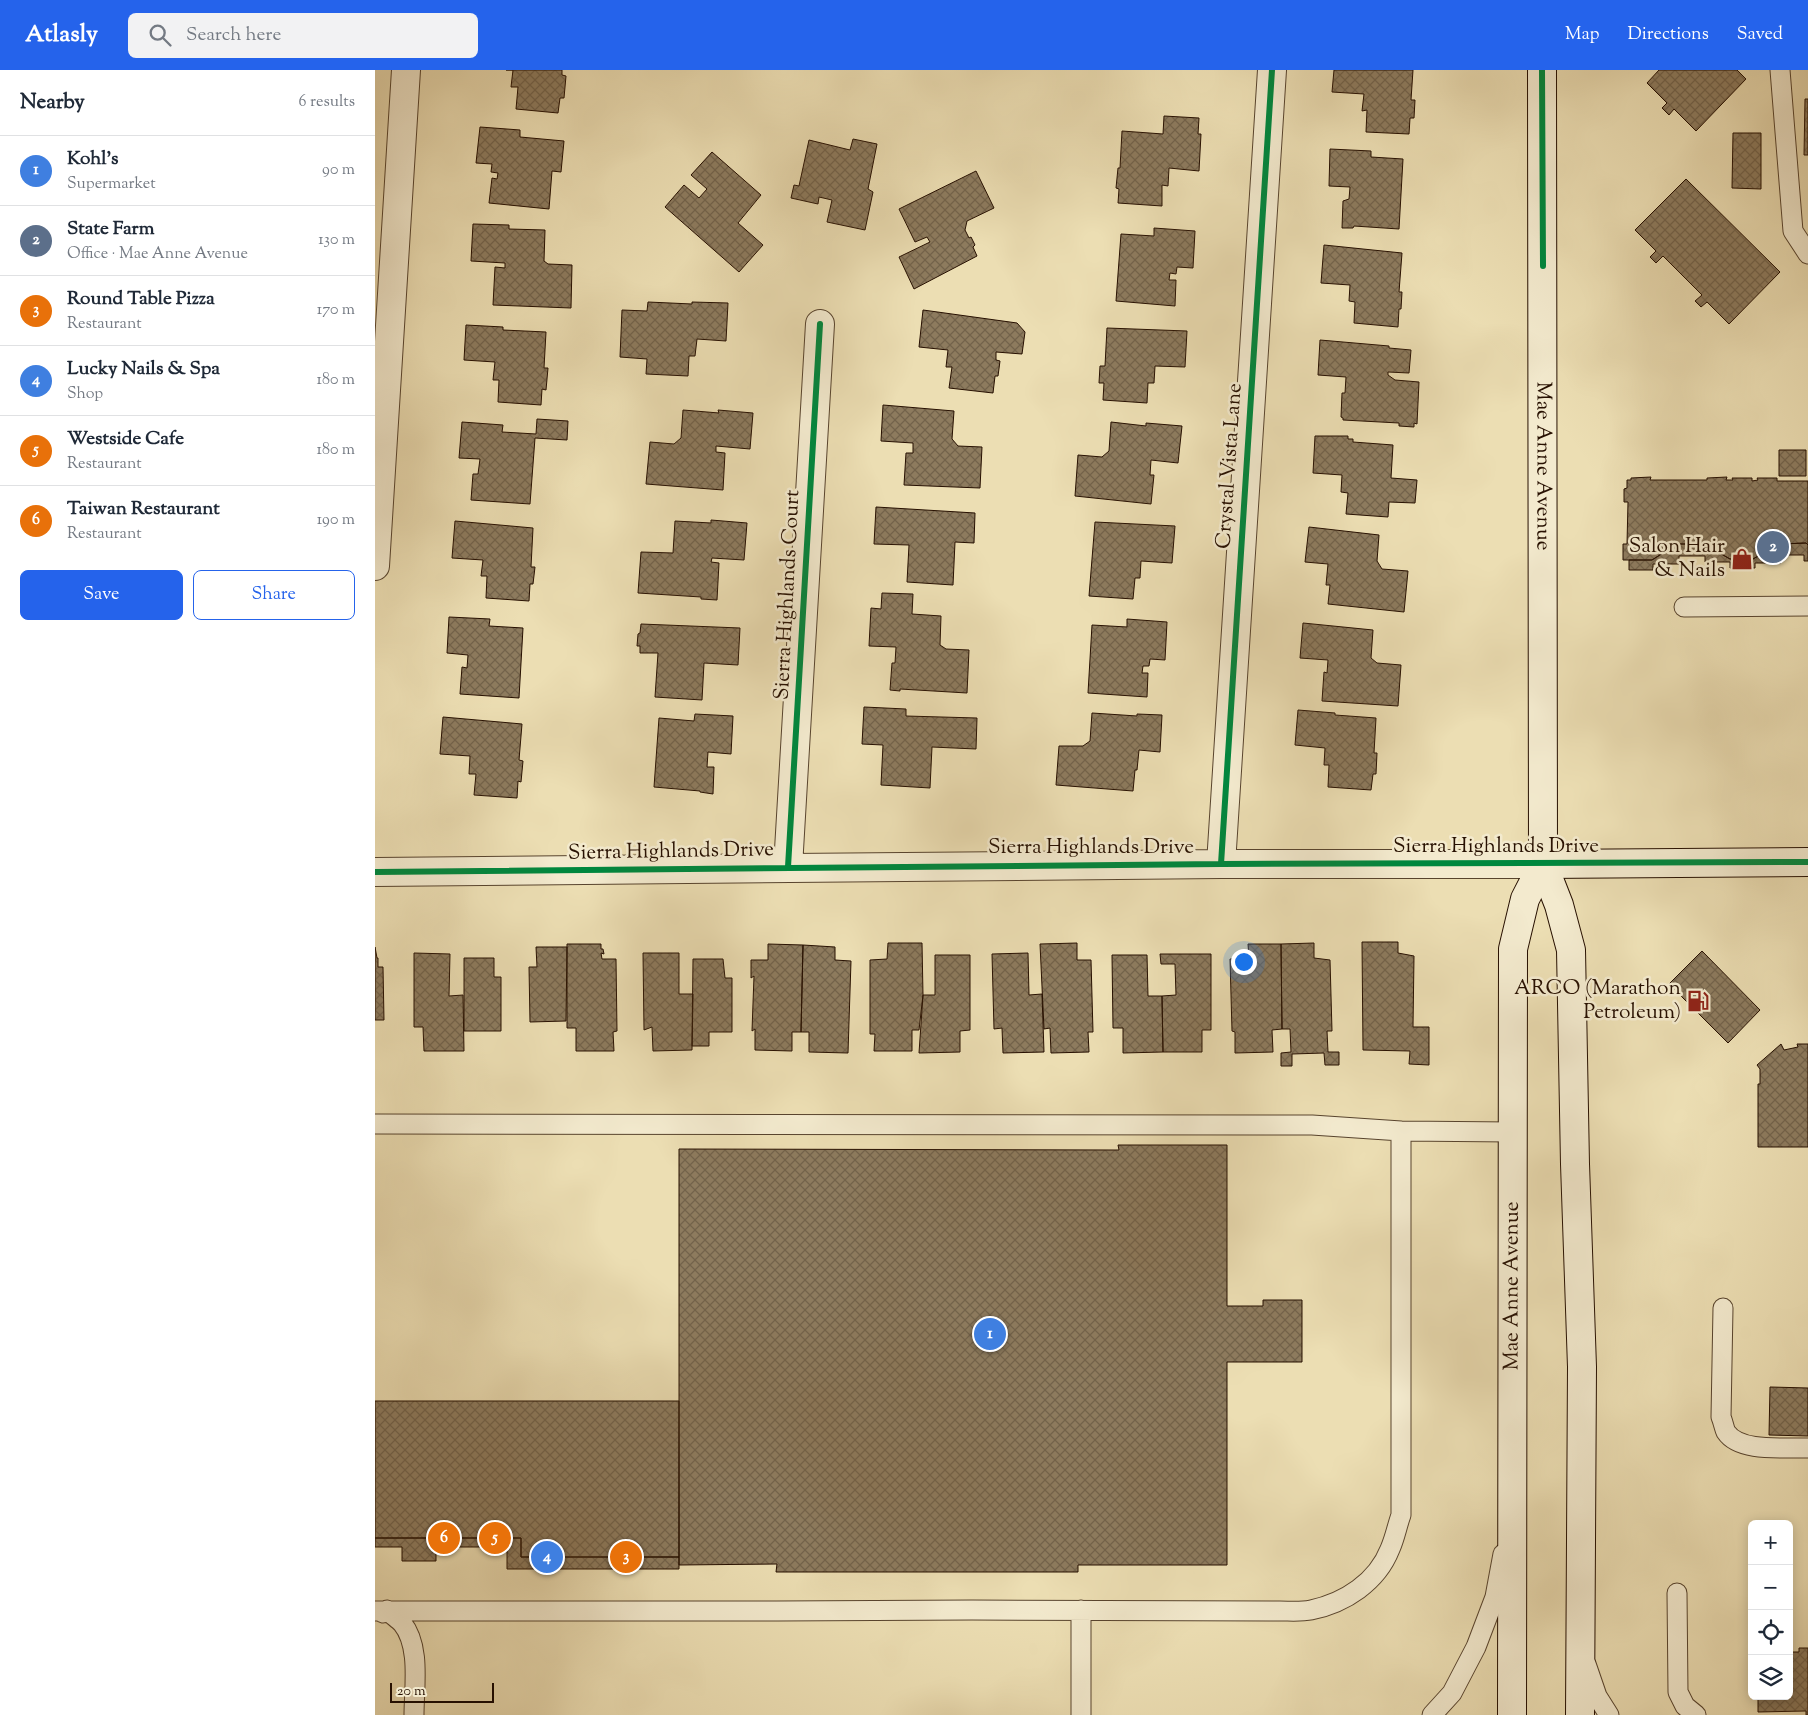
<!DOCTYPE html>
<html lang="en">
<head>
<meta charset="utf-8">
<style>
	:root { --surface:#fff; --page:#f2f2f3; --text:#1f2937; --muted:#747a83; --line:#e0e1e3; --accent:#2563eb }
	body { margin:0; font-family:"Sorts Mill Goudy",serif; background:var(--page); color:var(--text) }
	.controls { position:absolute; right:15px; bottom:15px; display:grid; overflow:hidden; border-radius:8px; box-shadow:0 2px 12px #0003 }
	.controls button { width:45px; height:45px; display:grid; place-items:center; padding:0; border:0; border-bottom:1px solid var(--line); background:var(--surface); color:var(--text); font:25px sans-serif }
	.scale { position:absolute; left:15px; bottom:12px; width:104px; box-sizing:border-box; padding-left:5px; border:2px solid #271001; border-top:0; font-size:14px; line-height:18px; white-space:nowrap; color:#271001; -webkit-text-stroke:4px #f3eace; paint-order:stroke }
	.you { position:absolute; left:868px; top:891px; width:18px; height:18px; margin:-12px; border:4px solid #fff; border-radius:50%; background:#1a73e8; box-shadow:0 0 0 8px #1a73e833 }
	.badge { display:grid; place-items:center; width:32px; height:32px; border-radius:50%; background:var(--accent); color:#fff; font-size:16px; font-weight:700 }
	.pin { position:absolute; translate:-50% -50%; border:2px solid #fff; box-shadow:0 1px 5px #0006 }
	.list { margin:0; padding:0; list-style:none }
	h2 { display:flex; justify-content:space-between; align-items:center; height:65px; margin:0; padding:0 20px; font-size:21px }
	h2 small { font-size:16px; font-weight:400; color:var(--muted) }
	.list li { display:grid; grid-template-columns:32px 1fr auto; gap:15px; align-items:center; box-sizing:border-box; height:70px; padding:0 20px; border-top:1px solid var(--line) }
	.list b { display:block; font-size:19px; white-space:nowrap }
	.list p { margin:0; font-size:16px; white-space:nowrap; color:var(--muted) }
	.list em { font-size:16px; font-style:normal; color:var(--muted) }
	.actions { display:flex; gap:10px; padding:15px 20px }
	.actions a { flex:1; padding:11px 0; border:1px solid var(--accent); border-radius:8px; text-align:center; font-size:18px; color:var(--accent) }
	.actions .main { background:var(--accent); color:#fff }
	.icon { flex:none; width:28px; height:28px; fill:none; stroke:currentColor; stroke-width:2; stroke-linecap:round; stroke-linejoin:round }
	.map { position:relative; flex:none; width:1433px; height:1645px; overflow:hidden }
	header { display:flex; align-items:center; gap:30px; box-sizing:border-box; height:70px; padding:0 25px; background:var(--accent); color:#fff }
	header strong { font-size:24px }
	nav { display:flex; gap:28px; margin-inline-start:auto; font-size:18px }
	.search { width:350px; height:45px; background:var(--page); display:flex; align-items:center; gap:12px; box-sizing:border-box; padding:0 18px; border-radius:8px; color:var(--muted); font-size:19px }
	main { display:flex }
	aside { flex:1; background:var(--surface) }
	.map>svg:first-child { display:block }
	.building { fill:url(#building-cross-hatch); stroke:#271001 }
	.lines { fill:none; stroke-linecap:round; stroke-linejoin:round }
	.lane-casing { stroke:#58442e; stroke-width:21 }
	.street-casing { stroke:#58442e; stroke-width:30 }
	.secondary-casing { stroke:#271001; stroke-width:30 }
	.lane { stroke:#f3eace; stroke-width:19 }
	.street { stroke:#f3eace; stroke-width:28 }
	.secondary { stroke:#f3eace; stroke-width:28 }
	.cycleway-casing { stroke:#f3eace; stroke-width:9 }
	.cycleway { stroke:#00873e; stroke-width:6 }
	.labels { text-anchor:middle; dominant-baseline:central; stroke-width:5; stroke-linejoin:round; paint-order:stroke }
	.street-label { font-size:21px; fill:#271001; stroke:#f3eace }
	.poi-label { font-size:21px; fill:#271001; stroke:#f3eace; text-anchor:end }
</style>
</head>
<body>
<header>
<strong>Atlasly</strong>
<div class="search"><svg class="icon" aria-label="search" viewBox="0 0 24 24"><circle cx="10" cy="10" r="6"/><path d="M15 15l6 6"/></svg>Search here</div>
<nav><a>Map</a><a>Directions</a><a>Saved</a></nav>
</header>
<main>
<aside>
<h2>Nearby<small>6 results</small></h2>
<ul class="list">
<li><span class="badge" style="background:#3f7fe0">1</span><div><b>Kohl's</b><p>Supermarket</p></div><em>90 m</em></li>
<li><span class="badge" style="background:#5c6f8a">2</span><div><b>State Farm</b><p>Office · Mae Anne Avenue</p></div><em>130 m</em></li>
<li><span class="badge" style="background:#e8710a">3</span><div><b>Round Table Pizza</b><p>Restaurant</p></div><em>170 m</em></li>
<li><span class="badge" style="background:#3f7fe0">4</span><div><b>Lucky Nails &amp; Spa</b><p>Shop</p></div><em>180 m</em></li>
<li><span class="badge" style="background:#e8710a">5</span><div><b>Westside Cafe</b><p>Restaurant</p></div><em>180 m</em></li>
<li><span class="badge" style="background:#e8710a">6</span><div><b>Taiwan Restaurant</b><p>Restaurant</p></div><em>190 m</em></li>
</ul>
<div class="actions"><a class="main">Save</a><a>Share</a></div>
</aside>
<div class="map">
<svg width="1433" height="1645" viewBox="0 0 1433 1645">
	<defs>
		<pattern id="building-cross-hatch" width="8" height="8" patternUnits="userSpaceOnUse" patternTransform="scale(1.25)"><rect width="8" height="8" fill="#8d7b5e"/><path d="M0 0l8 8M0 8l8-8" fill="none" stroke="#73634b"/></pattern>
	</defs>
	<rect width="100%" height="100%" fill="#ecdeb3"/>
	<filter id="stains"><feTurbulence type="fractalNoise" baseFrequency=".004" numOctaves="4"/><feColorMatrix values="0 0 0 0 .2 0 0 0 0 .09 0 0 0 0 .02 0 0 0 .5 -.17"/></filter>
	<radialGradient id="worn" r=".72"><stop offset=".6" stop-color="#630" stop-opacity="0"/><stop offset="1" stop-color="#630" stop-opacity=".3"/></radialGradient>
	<path class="building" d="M131 0H187V5L191 6 189 28H185L183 43 141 39 143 17H136L138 0Z
		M959 0H1038L1036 30H1040L1039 48H1035L1034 64 991 62 992 40 987 41 989 24 957 22Z
		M1284 0H1362L1371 9 1321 61 1299 39 1294 45 1287 38 1292 33 1272 13Z
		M1430 29H1433V85H1429Z
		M789 46 824 48 823 64H826L824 101 794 98 793 116 787 115V136L743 133 744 119 741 118 743 98H745L747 61 788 64Z
		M105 57 145 60V67L189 71 186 102 177 101 174 139 114 133 117 108 122 109 123 103 116 102 117 94 101 93Z
		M1358 63H1386V119L1357 118Z
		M478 69 502 74 493 119 498 122 490 160 452 152 457 130 444 127 443 134 416 128 419 115 424 116 434 70 475 80Z
		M955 79 996 81V87L1028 89 1024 159 979 156 978 158H967L968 131 974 129 975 117 954 116Z
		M337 82 386 125 363 153 388 175 364 202 290 137 309 115 324 128 332 119 316 105Z
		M601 101 619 138 592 151 590 160 594 168 596 167 600 175 598 177 602 186 539 219 524 187 555 172 552 167 540 172 524 139Z
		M1311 109 1405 202 1354 254 1332 232 1326 237 1320 231 1327 225 1288 186 1281 193 1275 187 1281 181 1260 160Z
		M98 154 134 155V159L170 160 169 191 173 194 197 195 196 238 118 235 120 197 130 198V193L96 191Z
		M779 158 820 161 818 198 802 197 801 204 795 203 794 210H801L800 236 741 231 746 164 779 166Z
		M949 175 1027 183 1024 222H1027L1026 239H1024L1023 257 979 253 980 232 974 231 975 215 946 213Z
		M273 232 317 234V232L353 233 351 271 322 269 320 286H314L313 306 271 304 272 289 245 287 247 240 272 241Z
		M548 240 642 253 650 262 647 284 621 282V290L625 291 623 306H620L618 323 574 318 577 297H571L573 280 544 277Z
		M91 255 128 257V260L171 262 169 298H173L171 320 167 319 166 335 123 332 124 310H118L120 292 89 290Z
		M732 258 812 261 810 297 780 296 779 313H773L772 333 728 330 729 313H724L725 296H730Z
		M945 270 1014 276V278L1036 280 1034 303 1013 302V305L1020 310 1044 312 1042 354 1039 353V357L1024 356V353L968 350V348L966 347 967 323H970L971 307 943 305Z
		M508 335 579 341 577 369 583 376 607 377 605 418 529 415 531 383H538V373L506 371Z
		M308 340 344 343 343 340 378 343 375 379 341 376V382L350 383 348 420 271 414 275 372 299 374 306 368Z
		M162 349 193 351 192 370 160 368 155 434 96 430 98 404H103L105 389 84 388 87 352 128 355 127 362 161 364Z
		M736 352 771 356V353L807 356 803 393 776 390 775 405H779L776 434 700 426 703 385 727 387 734 381Z
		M940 366H973V369H978V372L1018 375 1016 408 1042 410 1040 433 1014 432 1013 447 971 444 973 423 966 422 967 405 938 403Z
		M1404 380H1431V406H1404Z
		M1276 407 1275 410H1332V408L1352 407 1351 410H1358L1357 408H1377V411L1383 410 1382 408H1402V411H1433V475L1431 473 1404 474 1378 489H1355L1329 474H1302L1277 490H1248V474H1252L1253 432H1249V419L1252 418V410H1256V408Z
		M501 437 600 443 599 473 580 472 578 515 532 512 534 475 499 474Z
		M336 450 372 453 369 490 337 488 336 492 344 493 342 530 326 529V527L263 523 266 482 298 483 300 451 336 453Z
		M80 451 158 458 156 497H160L158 514H155L154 531 111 528 112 506H106L108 490 77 488Z
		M720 452 800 456 797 493 766 491 765 508H760L758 529 714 526Z
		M934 457 1004 465 1002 491 1007 499 1033 501 1029 542 953 534 955 515H951L953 494 930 492Z
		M1431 473 1433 475V491H1429V485H1406V493H1380V498H1355V492H1330V486H1304V494H1278V500H1254V490H1277L1302 474H1329L1355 489H1378L1404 474Z
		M507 523 538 524 537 544 566 546 565 575 571 579 594 580 592 623 525 619V621L515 620 517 593H520L521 577 494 576 496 538 506 539Z
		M74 547 115 549 114 556 148 558 144 628 85 624 87 597 92 598 93 585 72 583Z
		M752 549 792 552 790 590 775 589 774 596H768L767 603H773L772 627 713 623 717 555 752 557Z
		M928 553 998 560 996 588 1002 593 1026 595 1023 636 947 631 949 602 952 603 953 590 925 588Z
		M266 554 365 558 363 595 329 593 327 630 280 627 283 583H265V576H262L263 564 265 563Z
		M489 637 531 639V646L602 648 601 679 557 677 555 718 506 715 508 675 487 674Z
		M923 640 960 643V645L1001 648 999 683H1002L1001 704H998L996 720 953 717 954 695H949L950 678 920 675Z
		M717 643 762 646V644L787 645 785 682 764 680 762 700H760L758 721 681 715 684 676H708L715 671Z
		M320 644 358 646 356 684 333 682 332 697H339L338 724 325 722V721L279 717 284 648 319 651Z
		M68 647 147 654 144 690 148 691 146 712 143 711 142 728 99 725 101 704H94L95 686 65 684Z
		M987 872H1023V883L1039 886 1038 957H1054V995L1034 994 1035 981 988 980Z
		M513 873H547L548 925 544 960H537V981H499L500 964H495V890L512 889Z
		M702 873V890H716L718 962H713L714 982 676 983 675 958 669 959 665 874Z
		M939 873V888L955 890 957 961H952L953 982H964V995H950L949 983 917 984V996H906V983L916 982 915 959H907L906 874Z
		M192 874H226V879H228L229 884 226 883 227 889H241L242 961 238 962 239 981H201V958H192Z
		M393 874 428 875 426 962H417V981L380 980V959L377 961 379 906 376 908V890H393Z
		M873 874H906L907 959 897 960 898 982 860 983V962L857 961 855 889 874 888Z
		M428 875 460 877V890L476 891 473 983 434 982V962H426Z
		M0 877 2 888H3V897H8L9 950H0Z
		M161 877H192L191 951 155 952 154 897H162Z
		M1327 881 1385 940 1353 973 1294 914Z
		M39 883 75 884 74 926 88 925 89 981H49L48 957H39Z
		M268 883H304V924H318L317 980 278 981 277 957 269 960Z
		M653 883 654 925 667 924 669 982 628 983 627 958 619 959 617 884Z
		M785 884H836V960H827V982H788L787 926 801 925 800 894H786Z
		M560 885H595V960L585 961V982L544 983 548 925H560Z
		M737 885H772L773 926H787L788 982 748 983V958H738Z
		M89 888H119V907H126V961H89Z
		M318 889H348L350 908H357V962H334V976H317Z
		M1406 974 1409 980 1423 977 1422 974H1433V1077H1383V1014H1385V999L1382 995Z
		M743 1075H852V1236H888V1230H927V1292H852V1495H703V1502H401L402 1494 304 1495V1079L744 1080Z
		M1395 1317 1433 1318V1366L1394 1365Z
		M0 1331H304V1487H146V1468H0Z
		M0 1468H146V1487H304V1499H132V1477H61V1491H27V1477H0Z
		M1424 1578H1433V1645H1431V1641L1383 1642V1626H1414V1582H1424Z"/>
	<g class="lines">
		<g class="lane-casing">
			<path id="lane" d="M1405 0 1418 161 1433 184
				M1309 537 1433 536
				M0 1054 937 1055 1026 1061V1445C1022 1456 1020 1468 1015 1479 1002 1512 970 1533 936 1540 926 1542 915 1541 905 1541L597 1540 402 1541H0
				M1026 1061 1137 1062
				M1348 1238 1346 1347C1348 1351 1349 1358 1351 1362 1365 1383 1410 1377 1433 1378
				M1302 1523 1303 1622 1310 1636 1321 1645
				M8 1543 12 1540C17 1545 23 1549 27 1553 46 1576 39 1617 39 1645
				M1211 1594 1222 1626 1234 1645
				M706 1645V1540
				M1057 1645 1077 1623 1101 1577 1120 1527 1128 1484"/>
		</g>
		<g class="street-casing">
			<path id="street" d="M0 496 31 0
				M846 794 897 0
				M413 797 445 254
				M0 802 846 794H1168"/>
		</g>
		<g class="secondary-casing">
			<g id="secondary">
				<path id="s1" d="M1167 0 1168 794 1184 835 1196 880 1200 1094 1207 1297 1205 1645"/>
				<path d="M1168 794 1433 792"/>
				<path id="s2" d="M1137 1645 1138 879 1150 829 1168 794"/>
			</g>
		</g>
		<use href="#lane" class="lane"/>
		<use href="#street" class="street"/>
		<use href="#secondary" class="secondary"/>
		<g class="cycleway-casing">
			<path id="cycleway" d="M1167 0 1168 196
				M846 794 897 0
				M413 797 445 254
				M0 802 846 794 1433 792"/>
		</g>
		<use href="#cycleway" class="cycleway"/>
	</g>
	<defs>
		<g id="shop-bare" transform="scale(1.725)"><path d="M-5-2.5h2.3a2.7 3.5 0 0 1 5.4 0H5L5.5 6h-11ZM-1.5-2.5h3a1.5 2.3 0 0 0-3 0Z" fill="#8f2418" stroke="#f3eace" stroke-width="2.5" paint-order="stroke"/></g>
		<g id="fuel-bare" transform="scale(1.725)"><path d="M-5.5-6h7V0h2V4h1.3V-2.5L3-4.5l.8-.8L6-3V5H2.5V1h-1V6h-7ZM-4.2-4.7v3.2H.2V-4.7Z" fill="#8f2418" stroke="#f3eace" stroke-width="2.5" paint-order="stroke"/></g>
	</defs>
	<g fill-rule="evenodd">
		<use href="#shop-bare" x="1367" y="489"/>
		<use href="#fuel-bare" x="1323" y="931"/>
	</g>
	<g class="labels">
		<g class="street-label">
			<text transform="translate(855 396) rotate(-86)">Crystal Vista Lane</text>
			<text stroke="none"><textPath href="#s1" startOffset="396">Mae Anne Avenue</textPath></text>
			<text transform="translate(413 525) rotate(-87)">Sierra Highlands Court</text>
			<text x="1121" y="777">Sierra Highlands Drive</text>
			<text x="716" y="778">Sierra Highlands Drive</text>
			<text transform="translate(296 782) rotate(-1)">Sierra Highlands Drive</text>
			<text stroke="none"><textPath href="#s2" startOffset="429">Mae Anne Avenue</textPath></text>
		</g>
		<g class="poi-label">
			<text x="1350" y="477">Salon Hair<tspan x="1350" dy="24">&amp; Nails</tspan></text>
			<text x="1306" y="919">ARCO (Marathon<tspan x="1306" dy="24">Petroleum)</tspan></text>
		</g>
	</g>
	<rect width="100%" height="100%" filter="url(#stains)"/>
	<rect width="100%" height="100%" fill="url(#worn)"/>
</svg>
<div class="controls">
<button>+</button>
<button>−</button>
<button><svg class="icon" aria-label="locate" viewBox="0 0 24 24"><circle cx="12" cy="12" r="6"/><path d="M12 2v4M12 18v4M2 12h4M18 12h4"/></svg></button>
<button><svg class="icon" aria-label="layers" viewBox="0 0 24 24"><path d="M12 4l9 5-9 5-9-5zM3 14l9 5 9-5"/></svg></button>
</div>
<div class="scale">20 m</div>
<div class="you"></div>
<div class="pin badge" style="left:615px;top:1264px;background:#3f7fe0">1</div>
<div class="pin badge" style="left:1398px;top:477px;background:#5c6f8a">2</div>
<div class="pin badge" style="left:251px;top:1487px;background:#e8710a">3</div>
<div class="pin badge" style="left:172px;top:1487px;background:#3f7fe0">4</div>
<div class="pin badge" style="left:120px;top:1468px;background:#e8710a">5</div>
<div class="pin badge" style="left:69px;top:1468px;background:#e8710a">6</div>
</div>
</main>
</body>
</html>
